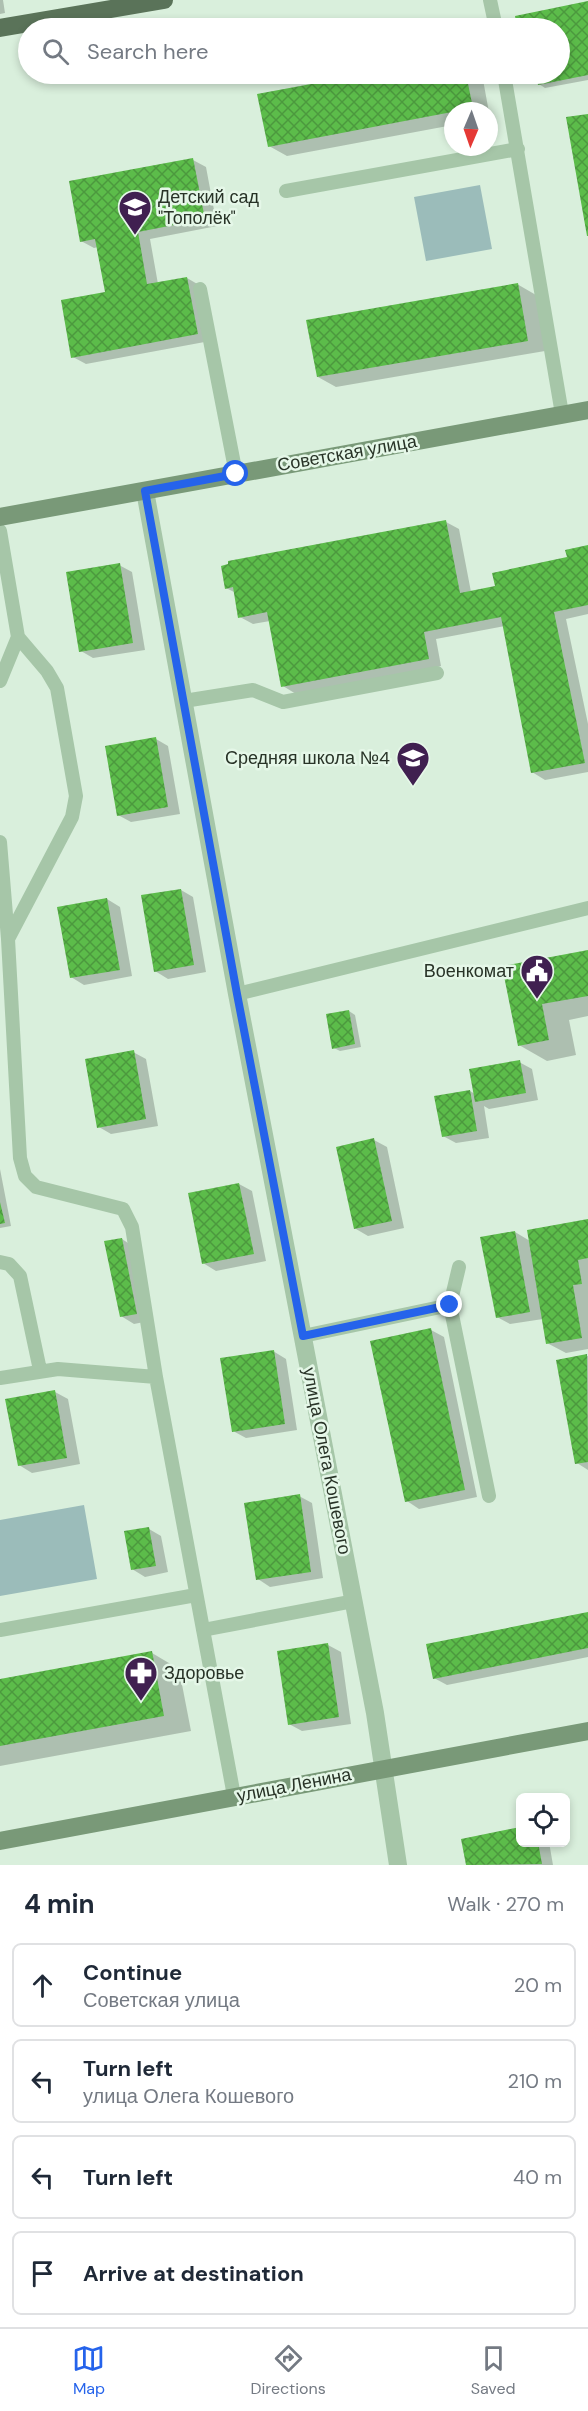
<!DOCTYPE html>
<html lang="en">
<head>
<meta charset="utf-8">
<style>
	:root { --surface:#fff; --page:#f2f2f3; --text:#1f2937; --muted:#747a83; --line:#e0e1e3; --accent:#2563eb }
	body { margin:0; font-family:"DM Sans",sans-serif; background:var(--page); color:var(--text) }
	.controls { position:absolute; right:18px; bottom:18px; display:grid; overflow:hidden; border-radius:9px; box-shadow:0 3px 9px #0003 }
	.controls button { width:54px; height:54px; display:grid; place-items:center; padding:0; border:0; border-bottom:2px solid var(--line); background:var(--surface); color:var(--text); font:30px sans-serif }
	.compass { position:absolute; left:444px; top:102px; width:54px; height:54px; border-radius:50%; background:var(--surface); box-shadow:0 3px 9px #0003; rotate:182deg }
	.stop { position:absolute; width:18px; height:18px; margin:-14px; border:4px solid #2563eb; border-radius:50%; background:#fff }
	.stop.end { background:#2563eb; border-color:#fff; box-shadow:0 2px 6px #0008 }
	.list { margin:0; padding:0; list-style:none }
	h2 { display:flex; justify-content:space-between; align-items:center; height:78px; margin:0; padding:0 24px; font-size:26px }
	h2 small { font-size:20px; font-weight:400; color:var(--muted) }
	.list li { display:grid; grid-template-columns:39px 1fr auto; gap:18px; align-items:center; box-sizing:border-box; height:84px; margin:0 12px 12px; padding:0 12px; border:2px solid var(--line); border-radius:9px }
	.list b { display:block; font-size:22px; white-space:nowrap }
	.list p { margin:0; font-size:20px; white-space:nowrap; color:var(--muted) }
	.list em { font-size:20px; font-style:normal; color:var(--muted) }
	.icon { flex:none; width:33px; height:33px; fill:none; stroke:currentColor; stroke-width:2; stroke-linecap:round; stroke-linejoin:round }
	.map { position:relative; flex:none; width:588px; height:1865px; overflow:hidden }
	.search { position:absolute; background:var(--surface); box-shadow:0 3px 9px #0003; left:18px; right:18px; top:18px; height:66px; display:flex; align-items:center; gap:15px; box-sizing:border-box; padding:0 21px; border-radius:33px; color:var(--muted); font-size:22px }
	.sheet { height:462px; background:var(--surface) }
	nav { display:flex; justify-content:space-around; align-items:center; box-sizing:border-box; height:84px; border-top:2px solid var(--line); background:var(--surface); font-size:16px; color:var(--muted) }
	nav a { display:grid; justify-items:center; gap:3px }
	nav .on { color:var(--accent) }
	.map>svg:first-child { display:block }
	.green { fill:#9bbcba }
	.shadow { fill:#0003 }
	.building { fill:url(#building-cross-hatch) }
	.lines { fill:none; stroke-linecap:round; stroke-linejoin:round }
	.lane { stroke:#a6c6a8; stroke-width:14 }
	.street { stroke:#a6c6a8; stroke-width:18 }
	.secondary { stroke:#799978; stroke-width:18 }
	.primary { stroke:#5a7359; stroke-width:18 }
	.route { stroke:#2563eb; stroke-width:8 }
	.labels { text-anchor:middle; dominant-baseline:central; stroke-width:5; stroke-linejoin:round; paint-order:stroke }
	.poi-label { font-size:18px; fill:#283327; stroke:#e5f7e8; text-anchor:start }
	.street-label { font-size:18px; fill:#283327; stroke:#e5f7e8 }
</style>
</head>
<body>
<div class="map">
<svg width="588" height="1865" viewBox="0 0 588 1865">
	<defs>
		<pattern id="building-cross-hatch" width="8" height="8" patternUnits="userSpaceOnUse" patternTransform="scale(1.5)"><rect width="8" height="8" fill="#5cbc4a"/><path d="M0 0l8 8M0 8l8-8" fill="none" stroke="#4c993e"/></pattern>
	</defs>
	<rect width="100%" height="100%" fill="#d9efdc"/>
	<path class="green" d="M480 185 492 249 426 261 414 197Z
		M84 1505 97 1579 0 1596V1520Z"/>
	<path class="shadow" d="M0 0H3L5 13 0 14Z
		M588 3V80L545 88 539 84 537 74H560V28H519L517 17Z
		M373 74H482L490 118 489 111H453V125L287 156 269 146 259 95Z
		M193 160 206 167 217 226 150 239 158 284 187 278 199 285 210 341 86 364 73 357 107 293 98 247 94 248 81 241Z
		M517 284 536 295 545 351 336 387 318 377Z
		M446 522 459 529 471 592 497 587 569 558 588 547V614L566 619 588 724V772L545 780 532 772 505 626 436 639 441 666 296 694 283 686 270 621 253 624 240 617 236 593 226 588Z
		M119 565 132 572 145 650 93 658 81 651Z
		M156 739 168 746 180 814 131 822 118 815Z
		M181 890 193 897 206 972 168 979 155 971Z
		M107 899 120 907 132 976 84 985 71 977Z
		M588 951V1016L569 1020 576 1055 547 1061 519 1045 504 967Z
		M349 1011 355 1015 361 1047 340 1051 334 1048Z
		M133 1052 146 1059 158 1126 111 1134 99 1127Z
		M519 1062 532 1069 538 1100 489 1109 484 1106 489 1138 456 1143 443 1136 470 1091 475 1094Z
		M374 1140 387 1147 404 1228 368 1236 356 1229Z
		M0 1169 11 1226 0 1228Z
		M239 1184 252 1191 266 1261 216 1271 203 1263Z
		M588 1221V1349L566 1353 547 1343 543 1319 510 1324 497 1317 515 1232 530 1241Z
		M122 1239 134 1247 149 1321 134 1324 121 1316Z
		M431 1330 444 1337 477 1497 419 1509 407 1501Z
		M273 1351 286 1359 297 1430 246 1438 233 1431Z
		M587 1356H588V1470L577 1463Z
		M55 1392 68 1399 80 1464 32 1473 19 1465Z
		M299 1496 312 1503 323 1578 270 1587 258 1579Z
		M149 1529 161 1536 168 1572 145 1577 132 1569Z
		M588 1614V1657L447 1685 434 1678Z
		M328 1645 341 1652 351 1724 302 1731 289 1724Z
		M152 1653 179 1669 191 1731 0 1766V1680Z
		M520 1828V1842H549L553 1865H468L463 1840Z"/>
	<path class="building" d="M588 1V75L538 85 535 74H560V28H517L515 16Z
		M365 74H466L473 108 268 147 257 94Z
		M588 114V236H587L566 117Z
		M193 158 205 219 138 232 147 284 187 277 198 334 71 358 61 300 105 292 95 239 80 242 69 181Z
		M518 283 528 341 317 377 306 320Z
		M446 520 460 593 495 586 492 573 567 557 565 550 588 545V605L554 612 585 763 531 773 501 617 424 632 429 659 281 687 267 612 238 618 233 587 225 589 221 566 228 564V561Z
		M120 563 133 643 79 652 66 572Z
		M156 737 168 807 117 816 105 746Z
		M181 889 194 965 154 972 141 895Z
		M107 898 120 970 70 978 57 907Z
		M588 950V996L542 1004 549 1040 518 1046 502 966Z
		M349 1010 355 1044 332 1049 326 1014Z
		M134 1050 146 1119 97 1128 85 1059Z
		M520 1060 526 1093 475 1102 469 1069Z
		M470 1090 477 1131 442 1137 434 1096Z
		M374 1138 392 1221 354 1229 336 1147Z
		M239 1183 254 1254 202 1264 188 1193Z
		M0 1202 5 1223 0 1224Z
		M588 1219V1258L578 1260 582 1284 573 1285 582 1338 546 1344 527 1230Z
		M515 1231 530 1312 496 1318 480 1237Z
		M122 1238 137 1314 120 1317 104 1241Z
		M431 1328 465 1490 405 1502 370 1341Z
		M274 1350 285 1424 232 1432 220 1358Z
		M587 1354 588 1462 575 1464 556 1360Z
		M55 1390 67 1458 18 1466 5 1399Z
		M300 1494 311 1572 256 1580 244 1503Z
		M149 1527 156 1566 131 1570 124 1531Z
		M588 1612V1648L433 1679 426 1644Z
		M328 1643 339 1717 288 1725 277 1651Z
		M152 1651 164 1716 0 1746V1679Z
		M520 1827V1842H538L542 1864 466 1865 461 1839Z"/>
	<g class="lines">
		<path class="lane" d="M490 0 496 28
			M504 74 562 414
			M286 191 518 149
			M200 289 236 474
			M0 531 18 637 47 671 57 688 76 796 72 817 8 939 20 1158 25 1176 36 1187 123 1209 132 1227 156 1377 234 1796
			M0 681 18 637
			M184 701 253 690 283 702 437 673
			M0 842 8 939
			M237 994 588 908
			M0 1262 9 1264 20 1276 40 1370
			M450 1305 459 1267
			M303 1336 450 1305 489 1496
			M0 1378 58 1369 156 1377
			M0 1630 196 1595
			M203 1630 354 1601"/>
		<path class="street" d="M145 491 237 994 375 1713 398 1865"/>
		<path class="secondary" d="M0 517 588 410
			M0 1841 588 1731"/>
		<path class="primary" d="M0 28 164 0"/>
	</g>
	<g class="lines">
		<path class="route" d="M236 474 145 491 237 994 303 1336 450 1305"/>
	</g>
	<defs>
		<g id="school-pin" transform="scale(1.725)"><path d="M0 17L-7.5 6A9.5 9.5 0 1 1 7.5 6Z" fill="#402050" stroke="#e5f7e8"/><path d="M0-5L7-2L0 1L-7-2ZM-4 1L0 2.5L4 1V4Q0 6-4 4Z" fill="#fff"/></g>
		<g id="civic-pin" transform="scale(1.725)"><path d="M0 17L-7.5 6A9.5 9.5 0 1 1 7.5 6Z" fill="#402050" stroke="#e5f7e8"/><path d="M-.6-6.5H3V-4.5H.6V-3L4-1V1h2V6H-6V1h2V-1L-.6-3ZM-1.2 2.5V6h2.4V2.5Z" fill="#fff"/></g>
		<g id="pharmacy-pin" transform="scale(1.725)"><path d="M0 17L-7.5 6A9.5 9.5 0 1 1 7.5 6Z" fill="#402050" stroke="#e5f7e8"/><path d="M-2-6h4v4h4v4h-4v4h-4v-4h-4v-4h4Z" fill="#fff"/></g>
	</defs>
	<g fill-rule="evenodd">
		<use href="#school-pin" x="135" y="207"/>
		<use href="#school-pin" x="413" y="758"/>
		<use href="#civic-pin" x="537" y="971"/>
		<use href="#pharmacy-pin" x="141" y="1673"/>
	</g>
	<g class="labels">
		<g class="poi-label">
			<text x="158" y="197">Детский сад<tspan x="158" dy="21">"Тополёк"</tspan></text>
			<text x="390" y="758" text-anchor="end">Средняя школа №4</text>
			<text x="514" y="971" text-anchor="end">Военкомат</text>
			<text x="164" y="1673">Здоровье</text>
		</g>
		<g class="street-label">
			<text transform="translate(347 453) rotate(-10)">Советская улица</text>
			<text transform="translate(327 1461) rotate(79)">улица Олега Кошевого</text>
			<text transform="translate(294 1785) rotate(-11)">улица Ленина</text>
		</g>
	</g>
</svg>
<div class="controls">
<button><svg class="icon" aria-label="locate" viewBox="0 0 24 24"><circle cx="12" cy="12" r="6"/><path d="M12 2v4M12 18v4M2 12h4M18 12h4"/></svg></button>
</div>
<svg class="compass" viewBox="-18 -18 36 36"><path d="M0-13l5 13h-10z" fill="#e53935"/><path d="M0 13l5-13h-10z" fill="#747a83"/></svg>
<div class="stop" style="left:236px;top:474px"></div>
<div class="stop end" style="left:450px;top:1305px"></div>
<div class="search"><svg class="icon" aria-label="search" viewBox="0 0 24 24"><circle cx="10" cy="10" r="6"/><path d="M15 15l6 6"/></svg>Search here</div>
</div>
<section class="sheet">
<h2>4 min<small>Walk · 270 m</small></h2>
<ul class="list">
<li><svg class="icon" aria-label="ahead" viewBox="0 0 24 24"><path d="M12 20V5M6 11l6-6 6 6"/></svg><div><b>Continue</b><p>Советская улица</p></div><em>20 m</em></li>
<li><svg class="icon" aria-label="left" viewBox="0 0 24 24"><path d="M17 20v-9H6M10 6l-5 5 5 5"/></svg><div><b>Turn left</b><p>улица Олега Кошевого</p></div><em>210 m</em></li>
<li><svg class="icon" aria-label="left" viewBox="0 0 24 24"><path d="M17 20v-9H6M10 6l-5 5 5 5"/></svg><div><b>Turn left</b></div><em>40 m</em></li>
<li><svg class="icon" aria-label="arrive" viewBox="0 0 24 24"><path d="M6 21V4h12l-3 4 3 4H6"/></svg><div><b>Arrive at destination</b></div></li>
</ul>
</section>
<nav>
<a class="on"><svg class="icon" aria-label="map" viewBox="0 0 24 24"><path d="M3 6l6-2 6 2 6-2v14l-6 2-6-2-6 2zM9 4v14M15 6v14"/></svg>Map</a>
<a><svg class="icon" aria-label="directions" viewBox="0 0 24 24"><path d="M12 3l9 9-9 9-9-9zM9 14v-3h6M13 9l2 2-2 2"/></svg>Directions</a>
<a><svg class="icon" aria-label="saved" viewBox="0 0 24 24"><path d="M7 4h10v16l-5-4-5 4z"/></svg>Saved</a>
</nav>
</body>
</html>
